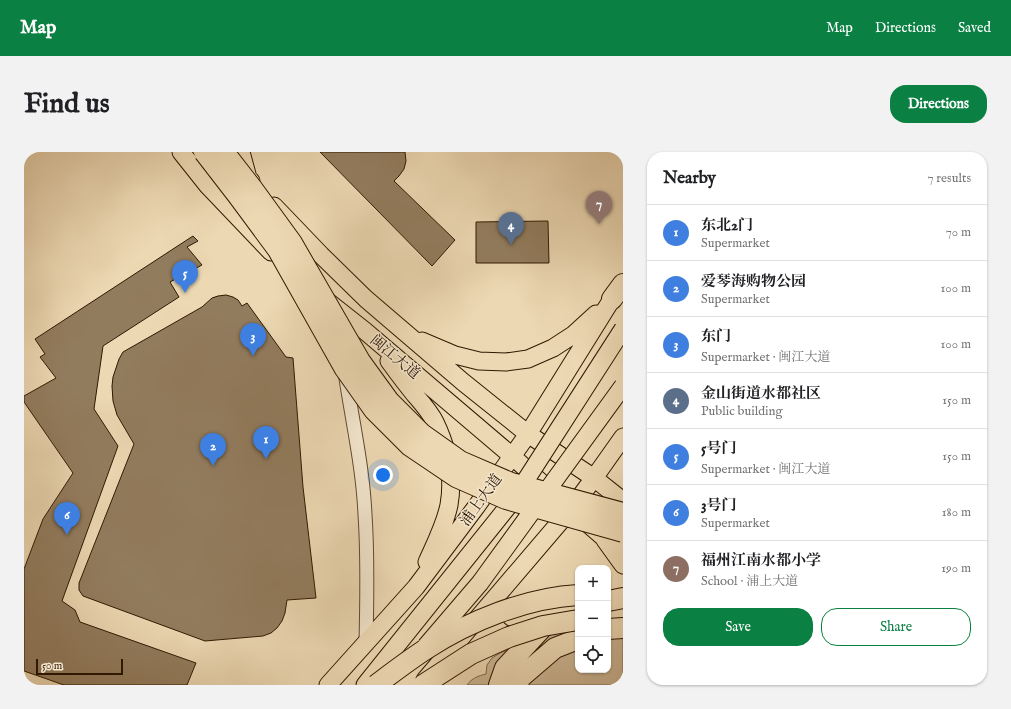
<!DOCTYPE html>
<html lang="en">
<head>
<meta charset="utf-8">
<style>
	:root { --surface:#fff; --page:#f2f2f2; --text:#202124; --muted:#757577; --line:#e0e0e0; --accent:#0b8043 }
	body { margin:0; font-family:"IM FELL English","Noto Serif SC",serif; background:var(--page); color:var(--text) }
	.controls { position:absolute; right:12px; bottom:12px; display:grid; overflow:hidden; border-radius:8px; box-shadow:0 1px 3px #0004 }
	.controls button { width:36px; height:36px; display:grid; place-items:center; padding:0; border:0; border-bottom:1px solid var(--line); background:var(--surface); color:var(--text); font:20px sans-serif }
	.scale { position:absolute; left:12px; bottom:10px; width:87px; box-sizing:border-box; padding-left:4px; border:2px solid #311801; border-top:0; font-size:11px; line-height:14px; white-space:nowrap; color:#311801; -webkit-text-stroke:3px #f3e6ce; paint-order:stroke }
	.you { position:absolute; left:359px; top:323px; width:14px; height:14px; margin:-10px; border:3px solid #fff; border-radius:50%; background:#1a73e8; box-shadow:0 0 0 6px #1a73e833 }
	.badge { display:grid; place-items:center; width:26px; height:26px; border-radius:50%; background:var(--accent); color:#fff; font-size:13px; font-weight:700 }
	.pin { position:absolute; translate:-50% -33px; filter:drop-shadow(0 1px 2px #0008) }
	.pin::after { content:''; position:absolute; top:21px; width:14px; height:12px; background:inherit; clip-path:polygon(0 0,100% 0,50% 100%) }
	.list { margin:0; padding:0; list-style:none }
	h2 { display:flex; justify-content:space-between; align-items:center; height:52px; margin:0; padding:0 16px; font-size:17px }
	h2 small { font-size:13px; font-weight:400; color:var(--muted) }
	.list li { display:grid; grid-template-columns:26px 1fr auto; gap:12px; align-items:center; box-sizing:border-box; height:56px; padding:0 16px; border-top:1px solid var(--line) }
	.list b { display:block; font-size:15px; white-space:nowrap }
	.list p { margin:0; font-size:13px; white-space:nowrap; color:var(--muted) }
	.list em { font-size:13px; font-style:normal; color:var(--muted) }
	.actions { display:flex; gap:8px; padding:12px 16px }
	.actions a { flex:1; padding:9px 0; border:1px solid var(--accent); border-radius:16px; text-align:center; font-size:14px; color:var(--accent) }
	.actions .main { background:var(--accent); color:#fff }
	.icon { flex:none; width:22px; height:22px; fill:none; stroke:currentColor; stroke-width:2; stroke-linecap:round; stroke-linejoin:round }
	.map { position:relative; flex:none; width:599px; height:533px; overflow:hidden; border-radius:16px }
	header { display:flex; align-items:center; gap:24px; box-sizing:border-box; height:56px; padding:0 20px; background:var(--accent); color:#fff }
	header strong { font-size:19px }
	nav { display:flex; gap:22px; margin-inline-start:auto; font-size:14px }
	.intro { display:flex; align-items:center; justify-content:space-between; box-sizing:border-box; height:96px; padding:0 24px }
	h1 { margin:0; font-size:28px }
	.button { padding:10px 18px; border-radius:16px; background:var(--accent); color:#fff; font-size:14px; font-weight:700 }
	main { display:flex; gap:24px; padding:0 24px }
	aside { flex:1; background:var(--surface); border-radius:16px; box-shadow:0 1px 3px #0004 }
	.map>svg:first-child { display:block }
	.green { fill:#ccb795; stroke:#7e684b }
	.building { fill:#927c5e; stroke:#311801 }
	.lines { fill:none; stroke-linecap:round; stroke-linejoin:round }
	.minor-casing { stroke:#60482e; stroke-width:15 }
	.major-casing { stroke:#311801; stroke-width:19 }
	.highway-casing { stroke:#311801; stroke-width:22 }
	.minor { stroke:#f3e6ce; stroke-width:13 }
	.major { stroke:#ecd8b3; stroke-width:17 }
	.highway { stroke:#ecd8b3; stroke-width:20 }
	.major-bridge-casing { stroke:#311801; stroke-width:19; stroke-linecap:butt }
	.highway-bridge-casing { stroke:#311801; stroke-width:22; stroke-linecap:butt }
	.major-bridge { stroke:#ecd8b3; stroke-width:17 }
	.highway-bridge { stroke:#ecd8b3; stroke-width:20 }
	.labels { text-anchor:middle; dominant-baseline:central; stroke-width:3; stroke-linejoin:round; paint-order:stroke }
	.street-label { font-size:15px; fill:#311801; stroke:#f3e6ce }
</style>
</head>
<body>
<header>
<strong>Map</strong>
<nav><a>Map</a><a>Directions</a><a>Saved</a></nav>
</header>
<div class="intro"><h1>Find us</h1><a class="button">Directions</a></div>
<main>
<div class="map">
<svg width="599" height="533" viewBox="0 0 599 533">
	<rect width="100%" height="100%" fill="#ecd8b3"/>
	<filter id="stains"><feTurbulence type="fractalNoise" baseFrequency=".005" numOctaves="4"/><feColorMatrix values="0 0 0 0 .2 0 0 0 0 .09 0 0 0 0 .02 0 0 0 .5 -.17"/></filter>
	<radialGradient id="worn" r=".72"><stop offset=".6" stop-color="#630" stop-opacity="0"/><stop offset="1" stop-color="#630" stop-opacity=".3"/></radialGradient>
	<path class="green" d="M554 478V518H584V478H599V533H443C448 526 454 524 462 522L463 513 468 506 476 501 514 486 529 482Z"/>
	<path class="building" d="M296 0H381L382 9 380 17 375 24 370 29 431 88 408 114Z
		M524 69 525 111H452V70Z
		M169 84 174 89 163 95 178 113 146 130 155 145 79 194 70 257 94 294 38 449 51 458 56 470 172 511 163 533H40L0 519V417L19 367 49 321 0 250V244L32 226 16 205 21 202 11 187Z
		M202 143 209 145 214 148 218 154 223 151 262 205 269 206 279 335 292 446 263 448 261 461 258 469 253 476 247 481 239 484 181 489 59 444 55 438V431L110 292 93 263 89 249 88 234 89 225 95 207 99 200 178 155 188 146 194 144Z"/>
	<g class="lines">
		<g class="minor-casing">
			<path id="minor" d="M321 220C328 268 339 315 341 363 344 406 343 448 342 491"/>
		</g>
		<g class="major-casing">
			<path id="major" d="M157 0 184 34 247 100
				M217 0 224 26 227 29
				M250 54 297 103 342 147 439 230 504 282 570 326 599 349
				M303 149 341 179 488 304 531 343
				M398 189 431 203 455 209 482 210 504 207 529 196 549 183 572 162
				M365 209C373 220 382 232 391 243 398 251 406 260 411 270 423 295 430 325 425 353 421 373 411 392 403 410
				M562 370 578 384 599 396
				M581 388 599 413
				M487 465 500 461 554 456
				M401 528 547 357 570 326 599 285
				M304 533 392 435 452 355 504 282 588 147
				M341 533 486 352"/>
		</g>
		<g class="highway-casing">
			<path id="highway" d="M588 147 599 132
				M584 449 599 446
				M584 477 599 476
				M475 533 481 516 519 475 527 471
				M494 533 496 526 531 496 554 487"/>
		</g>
		<use href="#minor" class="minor"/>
		<use href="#major" class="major"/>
		<use href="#highway" class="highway"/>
		<g class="major-bridge-casing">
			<path id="major-bridge" d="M491 345 599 177
				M402 494 456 431 599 234"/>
		</g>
		<g class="highway-bridge-casing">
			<path id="highway-bridge" d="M180 0 214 44 254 98 321 217 350 258 386 294 432 325 482 347 599 380
				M200 0 228 36 268 91 336 209 365 249 398 282 436 309 487 331 599 361
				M352 533C368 521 385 508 402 497 445 469 502 446 554 443
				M399 533 447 502 485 485 519 474 554 468"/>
		</g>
		<use href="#major-bridge" class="major-bridge"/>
		<use href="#highway-bridge" class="highway-bridge"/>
	</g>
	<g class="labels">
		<g class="street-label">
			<text transform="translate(371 205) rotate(40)">闽江大道</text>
			<text transform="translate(457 348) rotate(-54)">浦上大道</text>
		</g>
	</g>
	<rect width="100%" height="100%" filter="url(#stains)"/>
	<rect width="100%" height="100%" fill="url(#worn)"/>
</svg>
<div class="controls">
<button>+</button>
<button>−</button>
<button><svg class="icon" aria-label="locate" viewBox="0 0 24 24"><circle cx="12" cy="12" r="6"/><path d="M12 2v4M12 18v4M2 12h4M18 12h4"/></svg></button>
</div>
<div class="scale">50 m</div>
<div class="you"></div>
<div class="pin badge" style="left:242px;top:307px;background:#3f7fe0">1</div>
<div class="pin badge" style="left:189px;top:314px;background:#3f7fe0">2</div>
<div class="pin badge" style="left:229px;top:204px;background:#3f7fe0">3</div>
<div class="pin badge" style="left:487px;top:93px;background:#5c6f8a">4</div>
<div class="pin badge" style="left:161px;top:141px;background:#3f7fe0">5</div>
<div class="pin badge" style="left:43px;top:383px;background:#3f7fe0">6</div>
<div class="pin badge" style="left:575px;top:72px;background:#8d6e63">7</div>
</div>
<aside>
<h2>Nearby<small>7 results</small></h2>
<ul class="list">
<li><span class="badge" style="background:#3f7fe0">1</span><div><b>东北2门</b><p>Supermarket</p></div><em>70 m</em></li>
<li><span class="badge" style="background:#3f7fe0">2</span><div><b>爱琴海购物公园</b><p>Supermarket</p></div><em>100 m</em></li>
<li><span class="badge" style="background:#3f7fe0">3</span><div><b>东门</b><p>Supermarket · 闽江大道</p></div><em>100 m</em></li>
<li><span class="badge" style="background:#5c6f8a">4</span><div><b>金山街道水都社区</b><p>Public building</p></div><em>150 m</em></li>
<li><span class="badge" style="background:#3f7fe0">5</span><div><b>5号门</b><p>Supermarket · 闽江大道</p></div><em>150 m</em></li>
<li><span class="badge" style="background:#3f7fe0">6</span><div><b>3号门</b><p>Supermarket</p></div><em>180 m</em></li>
<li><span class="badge" style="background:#8d6e63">7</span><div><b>福州江南水都小学</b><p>School · 浦上大道</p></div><em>190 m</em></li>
</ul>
<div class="actions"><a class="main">Save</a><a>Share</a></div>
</aside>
</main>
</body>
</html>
